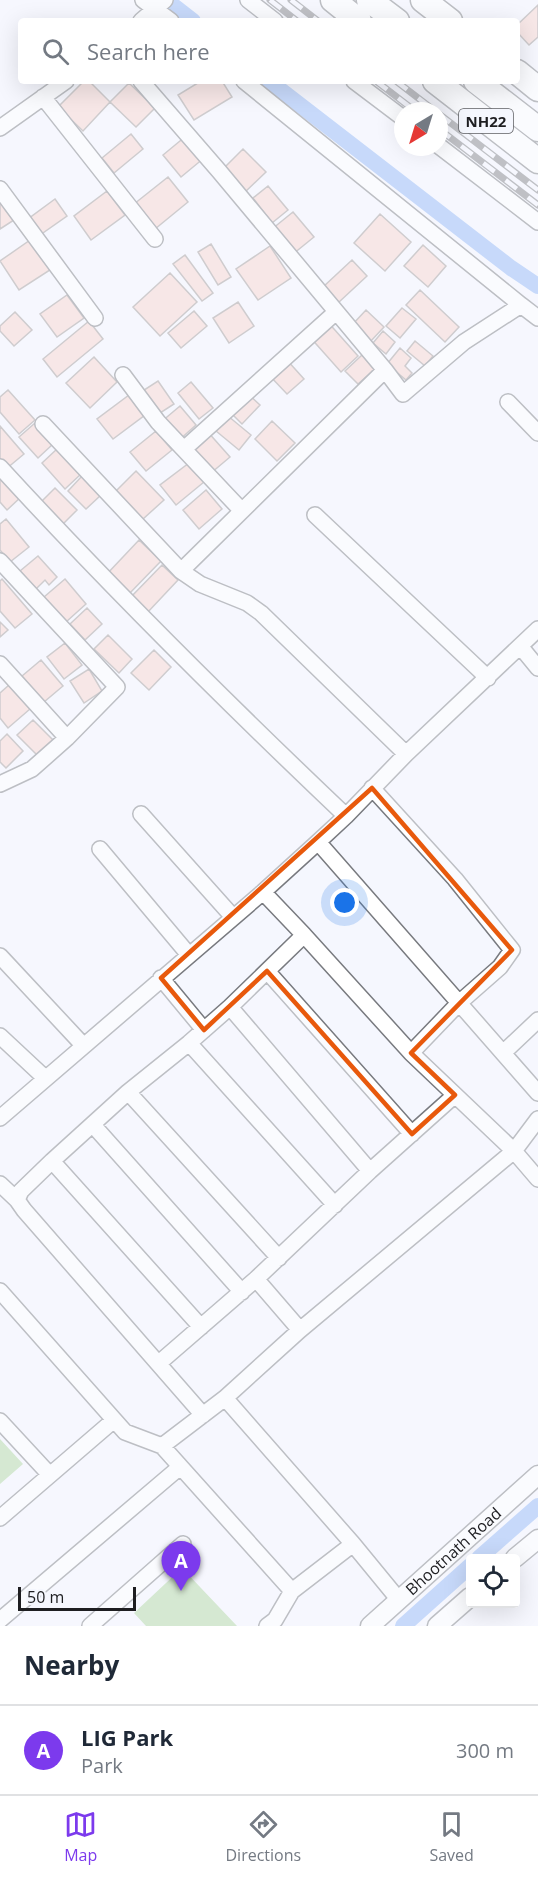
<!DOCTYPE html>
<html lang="en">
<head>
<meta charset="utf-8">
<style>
	:root { --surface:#fff; --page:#f2f2f3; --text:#1f2937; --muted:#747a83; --line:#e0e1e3; --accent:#7c3aed }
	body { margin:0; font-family:"Open Sans",sans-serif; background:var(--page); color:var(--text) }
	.controls { position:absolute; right:18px; bottom:18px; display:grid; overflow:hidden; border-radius:6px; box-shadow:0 6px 24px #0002 }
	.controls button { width:54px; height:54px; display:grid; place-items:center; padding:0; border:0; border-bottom:2px solid var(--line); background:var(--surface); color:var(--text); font:30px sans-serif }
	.compass { position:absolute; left:394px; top:102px; width:54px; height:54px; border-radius:50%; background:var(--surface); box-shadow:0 6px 24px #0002; rotate:218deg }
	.scale { position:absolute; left:18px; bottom:15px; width:118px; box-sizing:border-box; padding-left:6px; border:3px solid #1e1e21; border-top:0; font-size:16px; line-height:21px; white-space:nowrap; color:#1e1e21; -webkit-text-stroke:4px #f5f7fe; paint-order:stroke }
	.you { position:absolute; left:345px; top:903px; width:21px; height:21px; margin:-15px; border:4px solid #fff; border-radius:50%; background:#1a73e8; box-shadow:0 0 0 9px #1a73e833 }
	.badge { display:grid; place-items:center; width:39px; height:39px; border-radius:50%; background:var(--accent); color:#fff; font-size:20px; font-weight:700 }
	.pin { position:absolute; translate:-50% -50px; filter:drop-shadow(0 2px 3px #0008) }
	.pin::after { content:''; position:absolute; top:32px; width:21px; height:18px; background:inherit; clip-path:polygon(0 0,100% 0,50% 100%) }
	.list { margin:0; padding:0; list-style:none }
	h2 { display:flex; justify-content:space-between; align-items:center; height:78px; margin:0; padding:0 24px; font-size:26px }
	h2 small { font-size:20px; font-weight:400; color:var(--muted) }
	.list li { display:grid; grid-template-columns:39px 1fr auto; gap:18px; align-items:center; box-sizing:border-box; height:90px; padding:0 24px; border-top:2px solid var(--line) }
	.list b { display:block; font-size:22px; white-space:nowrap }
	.list p { margin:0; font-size:20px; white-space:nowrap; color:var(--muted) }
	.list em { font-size:20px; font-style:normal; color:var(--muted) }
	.icon { flex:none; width:33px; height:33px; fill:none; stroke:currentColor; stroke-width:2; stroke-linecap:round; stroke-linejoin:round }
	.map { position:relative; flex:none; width:538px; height:1626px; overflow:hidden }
	.search { position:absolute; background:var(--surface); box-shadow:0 6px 24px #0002; left:18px; right:18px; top:18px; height:66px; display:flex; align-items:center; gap:15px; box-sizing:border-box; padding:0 21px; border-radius:6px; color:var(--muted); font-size:22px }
	.sheet { height:168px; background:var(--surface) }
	nav { display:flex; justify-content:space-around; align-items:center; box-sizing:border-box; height:84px; border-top:2px solid var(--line); background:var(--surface); font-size:16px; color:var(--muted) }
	nav a { display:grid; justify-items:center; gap:3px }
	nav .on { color:var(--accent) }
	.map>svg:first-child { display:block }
	.green { fill:#add59d }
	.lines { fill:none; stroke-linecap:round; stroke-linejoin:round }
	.canal { stroke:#8eb4f7; stroke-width:16 }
	.building { fill:#f8d3cc; stroke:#9f9796; stroke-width:1.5 }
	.minor-casing { stroke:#787a7f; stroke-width:18 }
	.tertiary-casing { stroke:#787a7f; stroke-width:21 }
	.trunk-casing { stroke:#787a7f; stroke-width:27 }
	.minor { stroke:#fff; stroke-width:15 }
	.tertiary { stroke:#fff; stroke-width:18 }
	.trunk { stroke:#fff; stroke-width:24 }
	.rail-casing { stroke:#7c7d82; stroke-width:7 }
	.rail { stroke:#f5f7fe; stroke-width:4.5; stroke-dasharray:14; stroke-linecap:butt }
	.marked { fill:none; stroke:#e8590c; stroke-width:4.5; stroke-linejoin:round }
	.labels { text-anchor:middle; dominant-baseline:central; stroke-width:5; stroke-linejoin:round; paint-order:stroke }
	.shield { fill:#f5f7fe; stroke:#5e5f63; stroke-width:1.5 }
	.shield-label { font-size:15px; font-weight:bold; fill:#1e1e21 }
	.street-label { font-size:16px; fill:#1e1e21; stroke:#f5f7fe }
</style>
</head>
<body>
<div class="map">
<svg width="538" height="1626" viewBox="0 0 538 1626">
	<rect width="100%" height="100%" fill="#f5f7fe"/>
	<path class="green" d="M0 1439 23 1464 0 1484Z
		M182 1568 237 1626H146L134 1613Z"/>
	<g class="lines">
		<path class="canal" d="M166 0 193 21
			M269 81 511 268 538 286
			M479 1558 538 1506
			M403 1626 470 1566"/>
	</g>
	<path class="building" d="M538 5V37L529 45 517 32V25Z
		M84 81H89L110 102 83 131 58 107Z
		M201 81H222L232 97 194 120 178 95Z
		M129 83 155 108 136 127 110 102Z
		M131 134 143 149 114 173 102 158Z
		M186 136 204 158 181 177 163 155Z
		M243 149 266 172 243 194 221 171Z
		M168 177 188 202 155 229 134 204Z
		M268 186 288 210 272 223 253 198Z
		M107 191 125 215 91 240 74 216Z
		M0 199 14 220 0 229Z
		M55 199 67 216 40 235 28 219Z
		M293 212 314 237 293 254 272 229Z
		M380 214 411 242 385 271 354 243Z
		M33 238 53 268 19 290 0 261Z
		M211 244 231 277 218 285 198 252Z
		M423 245 446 266 428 287 404 266Z
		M270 246 291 278 258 300 236 269Z
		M185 255 213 293 202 301 173 264Z
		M352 260 367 276 338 303 323 287Z
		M170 273 197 302 160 336 133 307Z
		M420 290 459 327 445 342 406 305Z
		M67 295 84 318 57 337 40 314Z
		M238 302 254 326 229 343 213 318Z
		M402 308 416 319 400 338 386 326Z
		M366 310 384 327 370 342 352 325Z
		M194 311 207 326 181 348 168 333Z
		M15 312 32 330 14 346 0 331V326Z
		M326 320 358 356 341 372 309 336Z
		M89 321 103 339 57 377 43 359Z
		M383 331 395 342 386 354 373 343Z
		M415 341 433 356 425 366 407 351Z
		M400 348 411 358 405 366 412 373 406 380 387 364Z
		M362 355 375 369 358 384 345 371Z
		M94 357 117 382 90 408 66 383Z
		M286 359 304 379 287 394 269 375Z
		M158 381 174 404 157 415 141 392Z
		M191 382 213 408 199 419 178 393Z
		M8 390 35 420 19 434 0 412V397Z
		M248 394 260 405 242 424 230 412Z
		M129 395 145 415 113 439 97 419Z
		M180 406 196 425 178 441 161 422Z
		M228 416 251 435 239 450 216 431Z
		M272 421 295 443 277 461 255 439Z
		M35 423 53 444 38 458 19 437Z
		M0 426 24 454 6 469 0 462Z
		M156 431 172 450 146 471 130 452Z
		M207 431 230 457 211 473 188 447Z
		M58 448 81 474 65 489 42 463Z
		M189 463 204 482 176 505 160 485Z
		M136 471 164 500 143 519 116 491Z
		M0 472 22 496 7 510 0 502Z
		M82 476 101 495 86 509 68 491Z
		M55 488 77 510 60 527 38 505Z
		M206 490 222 509 199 529 183 510Z
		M6 519 29 547 10 562 0 550V524Z
		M139 540 161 561 128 595 106 575Z
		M38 556 57 577 49 585 45 580 36 589 20 571Z
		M162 565 178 580 147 613 130 598Z
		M2 579 32 614 15 628 0 611V581Z
		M65 579 86 604 66 622 44 597Z
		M87 608 102 624 85 640 70 624Z
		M0 622 8 630 0 637Z
		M108 635 132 659 119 673 94 649Z
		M65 643 82 665 64 679 47 657Z
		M154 650 171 667 149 690 131 673Z
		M41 660 63 686 44 702 22 676Z
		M89 669 102 691 84 703 70 681Z
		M9 685 30 709 8 728 0 718V693Z
		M33 720 53 740 37 755 17 735Z
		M7 734 23 751 6 768 0 762V741Z"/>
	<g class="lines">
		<g class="minor-casing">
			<path id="minor" d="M143 0 171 21
				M248 0 275 21
				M141 21 165 0
				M141 81 219 171 385 370
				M244 81 521 305
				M354 81 403 118
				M43 97 155 239
				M0 128 66 81
				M439 146 538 222
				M0 189 95 318
				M123 375 158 422 242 511
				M508 402 538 433
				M43 424 181 571 200 584 247 603 261 613 406 754
				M184 449 336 312
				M0 467C111 588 227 703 346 816
				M315 515 488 678
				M0 561 117 687 67 738 32 769 0 784
				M181 571 385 370 403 394 464 342 521 305 538 318
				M520 646 538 668
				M0 664 67 738
				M141 814 233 917
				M318 842 538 1093
				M100 849 189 955
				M263 892 304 935
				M0 956 83 1045
				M267 971 412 1134
				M161 978 204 1030
				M230 1007 370 1171
				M0 1036 45 1078
				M189 1043 335 1205
				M411 1053 514 1151 538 1119
				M503 1053 538 1020
				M128 1092 279 1258
				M0 1118 263 892 318 842 346 816 406 754 538 629
				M93 1125 242 1292
				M52 1161 201 1327
				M0 1184 17 1200
				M256 1279 300 1330
				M0 1291 125 1432 162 1446 225 1398 353 1544 399 1600
				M159 1363 256 1279 370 1171 455 1095
				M225 1398 300 1330 514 1151 538 1179
				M203 1415 24 1210 17 1200 21 1191 52 1161 128 1092 189 1043 230 1007 304 935 411 1053 459 1003 500 967 512 950 455 879 372 788
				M0 1421 50 1475
				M162 1446 292 1591
				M0 1518 114 1420
				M0 1620 180 1467
				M90 1626 183 1544
				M267 1626 275 1620 292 1591 353 1544"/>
		</g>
		<g class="tertiary-casing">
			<g id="tertiary">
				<path d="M515 1558 538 1539"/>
				<path id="s1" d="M370 1626 538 1475"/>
				<path d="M437 1626 470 1597"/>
			</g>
		</g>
		<g class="trunk-casing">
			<path id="trunk" d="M333 0 359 21
				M369 0 397 21
				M423 0 450 21
				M517 72 538 89
				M435 81 538 161
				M476 81 538 129"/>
		</g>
		<use href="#minor" class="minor"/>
		<use href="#tertiary" class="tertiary"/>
		<use href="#trunk" class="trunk"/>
		<g class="rail-casing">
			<path id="rail" d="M270 0 297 21
				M291 0 318 21
				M376 81 415 111
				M396 81 435 111
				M439 114 538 190
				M439 129 538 205"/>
		</g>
		<use href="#rail" class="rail"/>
	</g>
	<path d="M0 0H538V1626H0ZM372 788 512 950 411 1053 455 1095 412 1134 267 971 204 1030 161 978Z" fill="#f5f7fe" fill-opacity=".55" fill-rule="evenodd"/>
	<path class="marked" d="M372 788 512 950 411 1053 455 1095 412 1134 267 971 204 1030 161 978Z"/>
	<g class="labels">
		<rect class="shield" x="459" y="109" width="54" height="24" rx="4.5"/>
		<g class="shield-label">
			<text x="486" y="121">NH22</text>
		</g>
		<g class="street-label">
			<text stroke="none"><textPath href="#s1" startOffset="112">Bhootnath Road</textPath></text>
		</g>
	</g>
</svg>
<div class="controls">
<button><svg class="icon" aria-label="locate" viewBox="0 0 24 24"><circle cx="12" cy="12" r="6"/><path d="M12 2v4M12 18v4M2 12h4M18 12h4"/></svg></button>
</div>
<svg class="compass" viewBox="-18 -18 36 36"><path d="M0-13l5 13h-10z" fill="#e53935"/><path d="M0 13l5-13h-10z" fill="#747a83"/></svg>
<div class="scale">50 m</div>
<div class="you"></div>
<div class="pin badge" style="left:181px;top:1591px">A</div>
<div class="search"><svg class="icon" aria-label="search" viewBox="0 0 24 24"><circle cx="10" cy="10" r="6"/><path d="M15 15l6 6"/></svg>Search here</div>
</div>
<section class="sheet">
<h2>Nearby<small></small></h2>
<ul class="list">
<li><span class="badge">A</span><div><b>LIG Park</b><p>Park</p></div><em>300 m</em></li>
</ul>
</section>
<nav>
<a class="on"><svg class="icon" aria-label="map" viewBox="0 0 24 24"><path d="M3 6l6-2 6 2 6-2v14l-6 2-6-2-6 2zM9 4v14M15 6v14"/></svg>Map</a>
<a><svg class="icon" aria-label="directions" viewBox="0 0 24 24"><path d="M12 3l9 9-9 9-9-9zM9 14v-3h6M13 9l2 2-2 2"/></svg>Directions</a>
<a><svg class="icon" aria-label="saved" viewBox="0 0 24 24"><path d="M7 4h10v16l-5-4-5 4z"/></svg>Saved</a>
</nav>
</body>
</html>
